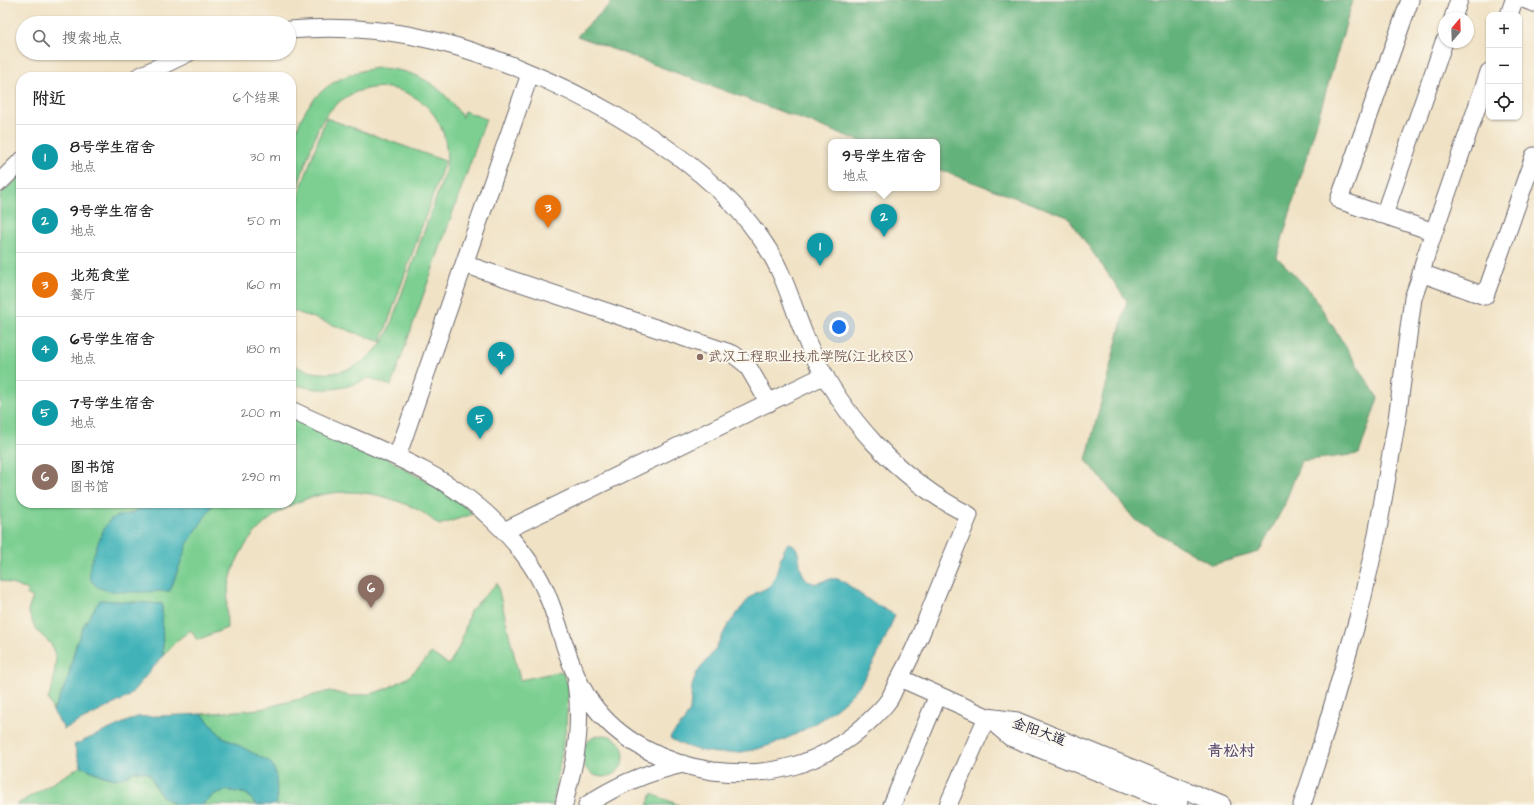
<!DOCTYPE html>
<html lang="zh">
<head>
<meta charset="utf-8">
<style>
	:root { --surface:#fff; --page:#f2f2f2; --text:#222; --muted:#767676; --line:#e0e0e0; --accent:#b5179e }
	body { margin:0; font-family:"Architects Daughter","LXGW WenKai TC",sans-serif; background:var(--page); color:var(--text) }
	.controls { position:absolute; right:12px; top:12px; display:grid; overflow:hidden; border-radius:8px; box-shadow:0 1px 3px #0004 }
	.controls button { width:36px; height:36px; display:grid; place-items:center; padding:0; border:0; border-bottom:1px solid var(--line); background:var(--surface); color:var(--text); font:20px sans-serif }
	.compass { position:absolute; left:1438px; top:12px; width:36px; height:36px; border-radius:50%; background:var(--surface); box-shadow:0 1px 3px #0004; rotate:19deg }
	.you { position:absolute; left:839px; top:327px; width:14px; height:14px; margin:-10px; border:3px solid #fff; border-radius:50%; background:#1a73e8; box-shadow:0 0 0 6px #1a73e833 }
	.badge { display:grid; place-items:center; width:26px; height:26px; border-radius:50%; background:var(--accent); color:#fff; font-size:13px; font-weight:700 }
	.pin { position:absolute; translate:-50% -33px; filter:drop-shadow(0 1px 2px #0008) }
	.pin::after { content:''; position:absolute; top:21px; width:14px; height:12px; background:inherit; clip-path:polygon(0 0,100% 0,50% 100%) }
	.popup { position:absolute; left:828px; top:139px; width:112px; height:52px; box-sizing:border-box; display:grid; place-content:center; border-radius:8px; background:var(--surface); filter:drop-shadow(0 1px 3px #0005); font-size:13px; white-space:nowrap; color:var(--muted) }
	.popup b { font-size:15px; color:var(--text) }
	.popup::after { content:''; position:absolute; left:50%; top:100%; margin-left:-8px; border:8px solid transparent; border-top-color:var(--surface) }
	.list { margin:0; padding:0; list-style:none }
	h2 { display:flex; justify-content:space-between; align-items:center; height:52px; margin:0; padding:0 16px; font-size:17px }
	h2 small { font-size:13px; font-weight:400; color:var(--muted) }
	.list li { display:grid; grid-template-columns:26px 1fr auto; gap:12px; align-items:center; box-sizing:border-box; height:64px; padding:0 16px; border-top:1px solid var(--line) }
	.list b { display:block; font-size:15px; white-space:nowrap }
	.list p { margin:0; font-size:13px; white-space:nowrap; color:var(--muted) }
	.list em { font-size:13px; font-style:normal; color:var(--muted) }
	.icon { flex:none; width:22px; height:22px; fill:none; stroke:currentColor; stroke-width:2; stroke-linecap:round; stroke-linejoin:round }
	.map { position:relative; flex:none; width:1534px; height:805px; overflow:hidden }
	.search { position:absolute; background:var(--surface); box-shadow:0 1px 3px #0004; left:16px; top:16px; width:280px; height:44px; display:flex; align-items:center; gap:10px; box-sizing:border-box; padding:0 14px; border-radius:22px; color:var(--muted); font-size:15px }
	.panel { position:absolute; background:var(--surface); box-shadow:0 1px 3px #0004; left:16px; top:72px; width:280px; height:436px; border-radius:16px }
	.map>svg:first-child { display:block }
	.green { fill:#7bcf91; stroke:#4e7866 }
	.forest { fill:#64b27b; stroke:#436a5b }
	.water { fill:#41b2b8; stroke:#326a7a }
	.lines { fill:none; stroke-linecap:round; stroke-linejoin:round }
	.minor-casing { stroke:#6a656b; stroke-width:19 }
	.minor { stroke:#fff; stroke-width:17 }
	.education-dot { fill:#8d6e63; stroke:#fbf7ec; stroke-width:1.5 }
	.labels { text-anchor:middle; dominant-baseline:central; stroke-width:4; stroke-linejoin:round; paint-order:stroke }
	.education-label { font-size:14px; fill:#785e54; stroke:#fbf7ec; text-anchor:start }
	.street-label { font-size:14px; fill:#22223b; stroke:#fbf7ec }
	.quarter-label { font-size:16px; font-weight:bold; fill:#5a4c70; stroke:#fbf7ec }
</style>
</head>
<body>
<div class="map">
<svg width="1534" height="805" viewBox="0 0 1534 805">
	<rect width="100%" height="100%" fill="#fbf7ec"/>
	<filter id="ink" filterUnits="userSpaceOnUse"><feTurbulence type="fractalNoise" baseFrequency=".025" numOctaves="2"/><feDisplacementMap in="SourceGraphic" scale="8" xChannelSelector="R" yChannelSelector="G"/><feConvolveMatrix kernelMatrix="1 2 1 2 8 2 1 2 1" color-interpolation-filters="sRGB"/></filter>
	<filter id="wash" filterUnits="userSpaceOnUse"><feTurbulence type="fractalNoise" baseFrequency=".012" numOctaves="4" result="noise"/><feDisplacementMap in="SourceGraphic" scale="16" xChannelSelector="R" yChannelSelector="G"/><feGaussianBlur stdDeviation="0.9" result="paint"/><feColorMatrix in="noise" values="0 0 0 0 0 0 0 0 0 0 0 0 0 0 0 0 0 1.4 0 .05"/><feComposite in="paint" operator="in"/></filter>
	<g filter="url(#wash)">
		<rect width="100%" height="100%" fill="#f0e2c5"/>
		<path class="green" d="M377 68C416 69 441 84 462 117L464 111 486 119 391 386 369 378C343 391 318 393 291 383V363C328 386 370 368 388 332L445 173C461 90 358 53 318 128L291 205C291 185 289 165 291 146 292 141 295 135 297 129 310 92 339 73 377 68Z
			M326 118 445 161 381 342 291 310V216Z
			M21 176V503H291V417L375 451 456 499 473 514 439 525C433 521 428 516 422 512 414 507 405 504 397 501 354 485 306 490 270 519 253 532 240 550 233 570 227 589 226 608 227 628L197 640 191 630 176 641 163 656 162 604 100 600 84 625 76 645 67 681 53 711 48 699 53 685 56 659 51 644 36 630 28 611 33 597 27 595 28 590 0 580V194Z
			M497 583 520 680 562 671 569 687 566 726 553 805H275L277 803 272 765 270 762 221 736 202 714 260 709 330 691 350 696 374 693 386 689 407 678 424 662 431 653 449 665 461 643 470 611Z
			M582 756a21 21 0 1 1 42 0a21 21 0 1 1-42 0Z
			M81 766C91 770 103 778 113 778 125 778 133 768 145 772 152 774 153 784 157 790 160 796 169 802 176 805H16Z
			M227 790 247 794 256 805H202L215 794Z
			M652 794 679 805H647Z"/>
		<path class="forest" d="M614 0H1353L1277 257 1312 293 1378 398 1359 454 1301 461 1284 506 1259 552 1212 565 1135 520 1086 460 1127 301 1068 217 937 169V142H863L577 36Z"/>
		<path class="water" d="M143 503H214L188 543 170 591C155 591 106 596 95 585 86 577 90 564 94 554 98 544 102 529 109 521 115 515 124 516 132 513 137 511 140 507 143 503Z
			M788 543 792 544C804 551 795 571 809 581 817 588 828 576 838 579 848 583 856 592 866 598 875 605 885 609 895 615 886 637 877 660 863 680 853 696 838 707 823 718 779 748 721 768 671 739L670 737 684 721 690 710 692 686 696 674 714 651 728 625 750 597C756 591 765 591 771 584 779 573 779 555 788 543Z
			M100 600 162 604 163 656 128 697 64 729 53 711 67 681 76 645 84 625Z
			M202 714 221 736 270 762C279 773 276 790 277 803L275 805H256L247 794 227 790 215 794 202 805H176L162 796 157 790 150 775 147 772 135 771 124 777 116 779 104 776 81 766 74 745 137 717Z"/>
	</g>
	<g filter="url(#ink)">
		<g class="lines">
			<g class="minor-casing">
				<path id="minor" d="M1526 0 1534 3
					M1509 15 1514 0
					M1453 18 1459 0
					M289 30C338 26 388 29 436 41 544 68 698 146 762 240 785 272 793 310 809 346 843 418 898 479 969 515 955 550 940 585 926 621 918 642 908 663 897 683 894 689 892 696 888 701 882 710 872 718 864 726 820 765 771 778 713 771 666 764 619 742 591 702 570 673 563 635 550 602 539 571 517 543 494 521 437 465 361 444 291 410
					M138 77 188 53
					M0 182 21 161
					M1384 215 1379 214 1339 200 1410 0
					M1434 232 1384 215 1444 42
					M464 264 733 354 747 365 769 403
					M1421 273 1485 296 1534 156
					M397 457 530 74
					M504 531 825 375
					M900 678 987 717 1017 721 1222 805
					M987 717 1010 737 1180 805
					M564 805C567 789 572 773 575 757 579 732 580 707 576 683
					M587 805C616 785 648 772 683 764
					M892 805 938 695
					M948 805 987 717
					M1302 805 1316 763 1358 618 1377 535 1397 419 1413 298 1419 281 1426 255 1489 72"/>
			</g>
			<use href="#minor" class="minor"/>
		</g>
	</g>
	<circle class="education-dot" cx="700" cy="357" r="4"/>
	<g class="labels">
		<g class="education-label">
			<text x="708" y="357">武汉工程职业技术学院(江北校区)</text>
		</g>
		<g class="street-label">
			<text transform="translate(1039 732) rotate(20)">金阳大道</text>
		</g>
		<g class="quarter-label">
			<text x="1231" y="751">青松村</text>
		</g>
	</g>
</svg>
<div class="controls">
<button>+</button>
<button>−</button>
<button><svg class="icon" aria-label="locate" viewBox="0 0 24 24"><circle cx="12" cy="12" r="6"/><path d="M12 2v4M12 18v4M2 12h4M18 12h4"/></svg></button>
</div>
<svg class="compass" viewBox="-18 -18 36 36"><path d="M0-13l5 13h-10z" fill="#e53935"/><path d="M0 13l5-13h-10z" fill="#767676"/></svg>
<div class="you"></div>
<div class="pin badge" style="left:820px;top:266px;background:#0f9aa8">1</div>
<div class="pin badge" style="left:884px;top:237px;background:#0f9aa8">2</div>
<div class="popup"><b>9号学生宿舍</b>地点</div>
<div class="pin badge" style="left:548px;top:228px;background:#e8710a">3</div>
<div class="pin badge" style="left:501px;top:375px;background:#0f9aa8">4</div>
<div class="pin badge" style="left:480px;top:439px;background:#0f9aa8">5</div>
<div class="pin badge" style="left:371px;top:608px;background:#8d6e63">6</div>
<div class="search"><svg class="icon" aria-label="search" viewBox="0 0 24 24"><circle cx="10" cy="10" r="6"/><path d="M15 15l6 6"/></svg>搜索地点</div>
<section class="panel">
<h2>附近<small>6个结果</small></h2>
<ul class="list">
<li><span class="badge" style="background:#0f9aa8">1</span><div><b>8号学生宿舍</b><p>地点</p></div><em>30 m</em></li>
<li><span class="badge" style="background:#0f9aa8">2</span><div><b>9号学生宿舍</b><p>地点</p></div><em>50 m</em></li>
<li><span class="badge" style="background:#e8710a">3</span><div><b>北苑食堂</b><p>餐厅</p></div><em>160 m</em></li>
<li><span class="badge" style="background:#0f9aa8">4</span><div><b>6号学生宿舍</b><p>地点</p></div><em>180 m</em></li>
<li><span class="badge" style="background:#0f9aa8">5</span><div><b>7号学生宿舍</b><p>地点</p></div><em>200 m</em></li>
<li><span class="badge" style="background:#8d6e63">6</span><div><b>图书馆</b><p>图书馆</p></div><em>290 m</em></li>
</ul>
</section>
</div>
</body>
</html>
